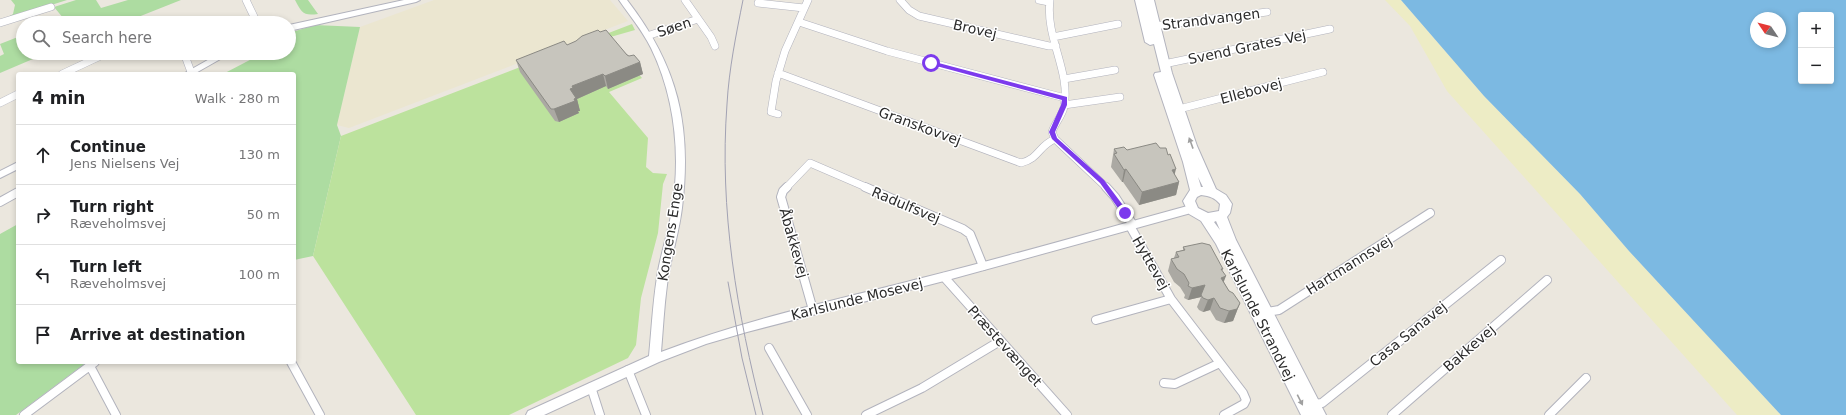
<!DOCTYPE html>
<html lang="en">
<head>
<meta charset="utf-8">
<style>
	:root { --surface:#fff; --page:#f6f6f6; --text:#202124; --muted:#757577; --line:#e0e0e0 }
	body { margin:0; font-family:"DejaVu Sans",sans-serif; background:var(--page); color:var(--text) }
	.controls { position:absolute; right:12px; top:12px; display:grid; overflow:hidden; border-radius:4px; box-shadow:0 2px 6px #0003 }
	.controls button { width:36px; height:36px; display:grid; place-items:center; padding:0; border:0; border-bottom:1px solid var(--line); background:var(--surface); color:var(--text); font:20px sans-serif }
	.compass { position:absolute; left:1750px; top:12px; width:36px; height:36px; border-radius:50%; background:var(--surface); box-shadow:0 2px 6px #0003; rotate:305deg }
	.stop { position:absolute; width:12px; height:12px; margin:-9px; border:3px solid #7c3aed; border-radius:50%; background:#fff }
	.stop.end { background:#7c3aed; border-color:#fff; box-shadow:0 1px 4px #0008 }
	.list { margin:0; padding:0; list-style:none }
	h2 { display:flex; justify-content:space-between; align-items:center; height:52px; margin:0; padding:0 16px; font-size:17px }
	h2 small { font-size:13px; font-weight:400; color:var(--muted) }
	.list li { display:grid; grid-template-columns:26px 1fr auto; gap:12px; align-items:center; box-sizing:border-box; height:60px; padding:0 16px; border-top:1px solid var(--line) }
	.list b { display:block; font-size:15px; white-space:nowrap }
	.list p { margin:0; font-size:13px; white-space:nowrap; color:var(--muted) }
	.list em { font-size:13px; font-style:normal; color:var(--muted) }
	.icon { flex:none; width:22px; height:22px; fill:none; stroke:currentColor; stroke-width:2; stroke-linecap:round; stroke-linejoin:round }
	.map { position:relative; flex:none; width:1846px; height:415px; overflow:hidden }
	.search { position:absolute; background:var(--surface); box-shadow:0 2px 6px #0003; left:16px; top:16px; width:280px; height:44px; display:flex; align-items:center; gap:10px; box-sizing:border-box; padding:0 14px; border-radius:22px; color:var(--muted); font-size:15px }
	.panel { position:absolute; background:var(--surface); box-shadow:0 2px 6px #0003; left:16px; top:72px; width:280px; height:292px; border-radius:4px }
	.map>svg:first-child { display:block }
	.education { fill:#ebe6d0 }
	.green { fill:#addca1 }
	.sand { fill:#edecc5 }
	.pitch { fill:#bce29d }
	.water { fill:#7cb9e2; fill-rule:evenodd }
	.lines { fill:none; stroke-linecap:round; stroke-linejoin:round }
	.minor-far1-casing { stroke:#b2b3bd; stroke-width:8 }
	.minor-casing { stroke:#b2b3bd; stroke-width:10 }
	.tertiary-casing { stroke:#b2b3bd; stroke-width:2 }
	.secondary-casing { stroke:#b2b3bd; stroke-width:2 }
	.minor-far1 { stroke:#fff; stroke-width:7 }
	.minor { stroke:#fff; stroke-width:8 }
	.tertiary { fill:#fff; fill-rule:evenodd }
	.secondary { fill:#fff; fill-rule:evenodd }
	.tram { stroke:#a2a2b3; stroke-width:1 }
	.wall { fill:#aba9a3 }
	.shaded-wall { fill:#8b8a84 }
	.building { fill:#c7c5bd; stroke:#8b8a84 }
	.oneway { fill:#a0a0a0 }
	.route { fill:#7c3aed }
	.labels { text-anchor:middle; dominant-baseline:central; stroke-width:3; stroke-linejoin:round; paint-order:stroke }
	.street-label { font-size:14px; fill:#2b2b2b; stroke:#fff }
</style>
</head>
<body>
<div class="map">
<svg width="1846" height="415" viewBox="0 0 1846 415">
	<rect width="100%" height="100%" fill="#ebe7de"/>
	<path class="education" d="M434 0H610L628 21 349 128 337 125 360 27Z"/>
	<path class="green" d="M11 0H67L1 21 13 14 15 5Z
		M76 0H96L101 8 128 0H181L123 23H56L64 19 54 7Z
		M295 0H308L318 14C303 16 302 13 295 0Z
		M315 25 360 27 337 125 341 136 313 256 294 260V74H223L263 53H289V33Z
		M23 35V53H47L0 73V56L4 54 0 44Z
		M18 224V362H87L16 415H0V234Z"/>
	<path class="sand" d="M1385 0H1401L1484 96 1580 194 1629 251 1781 415H1737L1447 91 1410 26Z"/>
	<path class="pitch" d="M632 24 635 30 607 38 642 78 609 92 648 138 646 167 653 173 667 174 663 184 658 233 641 298 636 345 628 358 509 415H416L313 256 341 136Z"/>
	<path class="water" d="M1401 0H1846V415H1781L1629 251 1580 194 1484 96ZM1801 15H1831V81H1801ZM1756 18H1780V42H1756Z"/>
	<g class="lines">
		<g class="minor-far1-casing">
			<path id="minor-far1" d="M246 0 257 23
				M685 0 711 37 715 46
				M900 0 909 10 919 16 1049 46H1056
				M1039 0 1049 2
				M1050 0C1045 38 1071 71 1064 107 1062 116 1055 123 1052 132L1055 139 1107 188
				M758 3 804 8
				M799 22 887 51 1065 98
				M0 23 51 7
				M1154 26 1267 12
				M650 35 698 19
				M1053 37 1118 24
				M184 53 191 72
				M1164 64 1330 29
				M778 73 1021 163C1040 158 1038 146 1055 139
				M62 74 107 53
				M1064 79 1115 70
				M0 103 18 94
				M1064 105 1120 97
				M1179 109 1323 72
				M778 114 771 112 776 81 785 51 808 0
				M786 188 810 163 868 188"/>
		</g>
		<g class="minor-casing">
			<path id="minor" d="M787 187 783 191 781 197 813 310
				M865 187 963 229 970 234 983 266
				M1106 187 1115 197 1133 225
				M0 202 18 192
				M1130 226 1171 299 1243 393 1246 400 1244 404 1224 415
				M944 277 1067 415
				M1267 312 1279 310 1430 213
				M1096 320 1171 299
				M769 348 807 415
				M291 362 320 415
				M90 366 116 415
				M628 370 646 415
				M1164 383 1175 384 1220 363
				M591 387 600 415
				M1314 404 1322 403 1501 260
				M24 415 95 362
				M866 415 922 388 1000 341
				M1392 415 1547 280
				M1549 415 1586 378"/>
		</g>
		<g class="tertiary-casing">
			<path id="tertiary" d="M404 0H420L416 2 289 31V25Z
				M619 0H627C678 66 692 125 682 208 679 234 670 259 667 285 664 307 663 329 661 352 747 319 837 300 926 277 1014 255 1103 229 1191 205L1196 209 1191 213 944 281 747 332 706 344 659 362 544 415H526L528 411 649 356C652 326 653 296 659 266 663 247 669 229 672 210 681 156 675 97 651 48 642 30 630 16 619 0Z
				M220 53H231L194 74H183Z
				M18 162V169L0 178V171Z"/>
		</g>
		<g class="secondary-casing">
			<path id="secondary" d="M1135 0H1154L1172 73 1197 146 1216 189 1226 195 1232 204 1230 213 1227 217 1236 240 1326 415H1301L1216 244 1201 221 1189 214 1183 201 1190 190 1183 162 1154 75 1155 73 1161 72 1154 44 1150 45 1145 42ZM1198 177 1203 187H1201ZM1201 195C1210 196 1215 198 1220 204L1219 211 1208 213 1198 208 1195 201 1197 197ZM1216 221 1220 230 1214 222Z"/>
		</g>
		<use href="#minor-far1" class="minor-far1"/>
		<use href="#minor" class="minor"/>
		<use href="#tertiary" class="tertiary"/>
		<use href="#secondary" class="secondary"/>
		<path class="tram" d="M743 0C736 35 729 69 727 104 719 210 737 313 763 415
			M728 282 742 358 756 415"/>
	</g>
	<path class="wall" d="M600 32 629 56 640 62 643 74 608 89 606 86 577 99 580 111H578L579 113 559 122 555 121 520 72 516 60 567 45Z
		M1114 149 1127 150 1174 174 1179 182 1176 195 1139 205 1123 182H1122L1111 167Z
		M1183 247 1223 269 1222 271 1224 282 1229 291 1240 303 1233 321 1224 323 1216 320 1210 310 1203 312 1199 310 1197 307 1201 297 1188 300 1184 298 1185 295 1180 287 1174 282 1168 271 1171 259 1174 258 1176 252 1183 250Z"/>
	<path class="shaded-wall" d="M640 62 643 74 608 89 605 76Z
		M603 74 606 86 577 99 580 111H578L579 113 559 122 554 109 572 86Z
		M1126 169 1123 182H1122L1124 170Z
		M1176 169 1173 181 1172 170Z
		M1179 182 1176 195 1139 205 1142 192Z
		M1226 276 1221 289V278Z
		M1205 285 1201 297 1188 300 1192 288Z
		M1214 298 1210 310 1203 312 1208 300Z
		M1240 303 1233 321 1224 323 1229 311Z"/>
	<path class="building" d="M598 30 600 32 606 30 627 55 629 56 634 55 640 62 605 76 603 74 572 86 573 88 570 89 576 98 574 99 575 101 554 109H551L516 60 564 41 567 45 576 41 582 36Z
		M1156 143 1160 148H1166L1168 155 1170 154 1176 169 1172 170 1179 182 1142 192 1126 169 1124 170 1114 154 1117 153 1114 149 1124 147 1127 150Z
		M1202 243 1210 245 1223 269H1221L1226 276 1221 278 1229 291 1233 293 1240 303 1237 309 1229 311 1220 308 1214 298 1208 300 1203 298 1201 295 1205 285 1192 288 1188 286 1189 283 1184 274 1177 269 1171 259 1179 257 1176 252 1185 250 1183 247Z"/>
	<defs><path id="oneway-solid" d="M-6-.8H1V-3.2L6.5 0L1 3.2V.8H-6Z"/></defs>
	<g class="oneway">
		<use href="#oneway-solid" transform="translate(1191 143) rotate(-110)"/>
		<use href="#oneway-solid" transform="translate(1300 400) rotate(63)"/>
	</g>
	<path class="route" d="M931 61 1067 97V105L1055 132 1057 138 1104 180 1128 212V215H1123L1100 183 1052 139 1049 132 1061 105 1062 100 929 64 928 63Z"/>
	<g class="labels">
		<g class="street-label">
			<text transform="translate(1211 19) rotate(-7)">Strandvangen</text>
			<text transform="translate(674 27) rotate(-18)">Søen</text>
			<text transform="translate(975 29) rotate(13)">Brovej</text>
			<text transform="translate(1247 47) rotate(-12)">Svend Grates Vej</text>
			<text transform="translate(1251 91) rotate(-15)">Ellebovej</text>
			<text transform="translate(920 126) rotate(20)">Granskovvej</text>
			<text transform="translate(906 205) rotate(23)">Radulfsvej</text>
			<text transform="translate(670 232) rotate(-81)">Kongens Enge</text>
			<text transform="translate(794 243) rotate(74)">Åbakkevej</text>
			<text transform="translate(1151 263) rotate(60)">Hyttevej</text>
			<text transform="translate(1349 265) rotate(-32)">Hartmannsvej</text>
			<text transform="translate(857 299) rotate(-14)">Karlslunde Mosevej</text>
			<text transform="translate(1258 315) rotate(63)">Karlslunde Strandvej</text>
			<text transform="translate(1408 334) rotate(-39)">Casa Sanavej</text>
			<text transform="translate(1005 346) rotate(48)">Præstevænget</text>
			<text transform="translate(1469 348) rotate(-41)">Bakkevej</text>
		</g>
	</g>
</svg>
<div class="controls">
<button>+</button>
<button>−</button>
</div>
<svg class="compass" viewBox="-18 -18 36 36"><path d="M0-13l5 13h-10z" fill="#e53935"/><path d="M0 13l5-13h-10z" fill="#757577"/></svg>
<div class="stop" style="left:931px;top:63px"></div>
<div class="stop end" style="left:1125px;top:213px"></div>
<div class="search"><svg class="icon" aria-label="search" viewBox="0 0 24 24"><circle cx="10" cy="10" r="6"/><path d="M15 15l6 6"/></svg>Search here</div>
<section class="panel">
<h2>4 min<small>Walk · 280 m</small></h2>
<ul class="list">
<li><svg class="icon" aria-label="ahead" viewBox="0 0 24 24"><path d="M12 20V5M6 11l6-6 6 6"/></svg><div><b>Continue</b><p>Jens Nielsens Vej</p></div><em>130 m</em></li>
<li><svg class="icon" aria-label="right" viewBox="0 0 24 24"><path d="M7 20v-9h11M14 6l5 5-5 5"/></svg><div><b>Turn right</b><p>Ræveholmsvej</p></div><em>50 m</em></li>
<li><svg class="icon" aria-label="left" viewBox="0 0 24 24"><path d="M17 20v-9H6M10 6l-5 5 5 5"/></svg><div><b>Turn left</b><p>Ræveholmsvej</p></div><em>100 m</em></li>
<li><svg class="icon" aria-label="arrive" viewBox="0 0 24 24"><path d="M6 21V4h12l-3 4 3 4H6"/></svg><div><b>Arrive at destination</b></div></li>
</ul>
</section>
</div>
</body>
</html>
